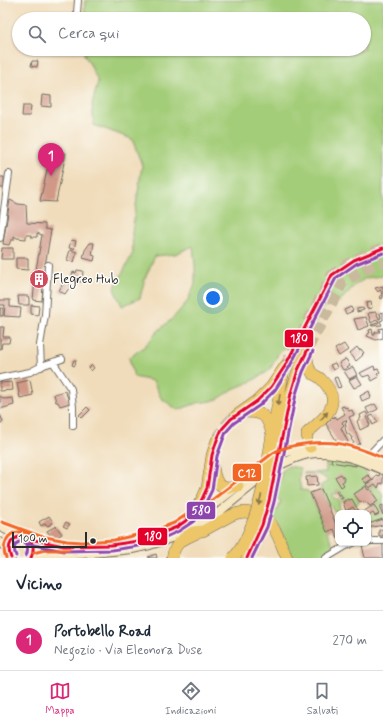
<!DOCTYPE html>
<html lang="it">
<head>
<meta charset="utf-8">
<style>
	:root { --surface:#fff; --page:#f2f2f3; --text:#1f2937; --muted:#747a83; --line:#e0e1e3; --accent:#db2777 }
	body { margin:0; font-family:Mynerve,sans-serif; background:var(--page); color:var(--text) }
	.controls { position:absolute; right:12px; bottom:12px; display:grid; overflow:hidden; border-radius:8px; box-shadow:0 1px 3px #0004 }
	.controls button { width:36px; height:36px; display:grid; place-items:center; padding:0; border:0; border-bottom:1px solid var(--line); background:var(--surface); color:var(--text); font:20px sans-serif }
	.scale { position:absolute; left:12px; bottom:10px; width:75px; box-sizing:border-box; padding-left:4px; border:2px solid #2b2b2b; border-top:0; font-size:11px; line-height:14px; white-space:nowrap; color:#2b2b2b; -webkit-text-stroke:3px #fdfcf7; paint-order:stroke }
	.you { position:absolute; left:213px; top:298px; width:14px; height:14px; margin:-10px; border:3px solid #fff; border-radius:50%; background:#1a73e8; box-shadow:0 0 0 6px #1a73e833 }
	.badge { display:grid; place-items:center; width:26px; height:26px; border-radius:50%; background:var(--accent); color:#fff; font-size:13px; font-weight:700 }
	.pin { position:absolute; translate:-50% -33px; filter:drop-shadow(0 1px 2px #0008) }
	.pin::after { content:''; position:absolute; top:21px; width:14px; height:12px; background:inherit; clip-path:polygon(0 0,100% 0,50% 100%) }
	.list { margin:0; padding:0; list-style:none }
	h2 { display:flex; justify-content:space-between; align-items:center; height:52px; margin:0; padding:0 16px; font-size:17px }
	h2 small { font-size:13px; font-weight:400; color:var(--muted) }
	.list li { display:grid; grid-template-columns:26px 1fr auto; gap:12px; align-items:center; box-sizing:border-box; height:60px; padding:0 16px; border-top:1px solid var(--line) }
	.list b { display:block; font-size:15px; white-space:nowrap }
	.list p { margin:0; font-size:13px; white-space:nowrap; color:var(--muted) }
	.list em { font-size:13px; font-style:normal; color:var(--muted) }
	.icon { flex:none; width:22px; height:22px; fill:none; stroke:currentColor; stroke-width:2; stroke-linecap:round; stroke-linejoin:round }
	.map { position:relative; flex:none; width:383px; height:558px; overflow:hidden }
	.search { position:absolute; background:var(--surface); box-shadow:0 1px 3px #0004; left:12px; right:12px; top:12px; height:44px; display:flex; align-items:center; gap:10px; box-sizing:border-box; padding:0 14px; border-radius:22px; color:var(--muted); font-size:15px }
	.sheet { height:112px; background:var(--surface) }
	nav { display:flex; justify-content:space-around; align-items:center; box-sizing:border-box; height:56px; border-top:1px solid var(--line); background:var(--surface); font-size:11px; color:var(--muted) }
	nav a { display:grid; justify-items:center; gap:2px }
	nav .on { color:var(--accent) }
	.map>svg:first-child { display:block }
	.green { fill:#a4cd79; stroke:#687c52 }
	.building { fill:#d09887 }
	.lines { fill:none; stroke-linecap:round; stroke-linejoin:round }
	.highway-tunnel { stroke:#c9b99d; stroke-width:11; stroke-dasharray:11 5.5; stroke-linecap:butt }
	.street-casing { stroke:#70695d; stroke-width:8 }
	.secondary-casing { stroke:#70695d; stroke-width:10 }
	.highway-casing { stroke:#70695d; stroke-width:12 }
	.street { stroke:#fff; stroke-width:6 }
	.secondary { stroke:#f7e8c3; stroke-width:8 }
	.highway { stroke:#ecc669; stroke-width:11 }
	.highway-bridge-casing { stroke:#70695d; stroke-width:12; stroke-linecap:butt }
	.highway-bridge { stroke:#ecc669; stroke-width:11 }
	.bus-1-casing { stroke:#fdfcf7; stroke-width:6 }
	.bus-2-casing { stroke:#fdfcf7; stroke-width:6 }
	.bus-3-casing { stroke:#fdfcf7; stroke-width:6 }
	.bus-1 { stroke:#e4002b; stroke-width:3 }
	.bus-2 { stroke:#8e44ad; stroke-width:3 }
	.bus-3 { stroke:#f26522; stroke-width:3 }
	.oneway { fill:#8c784a }
	.bus-dot { fill:#2b2b2b; stroke:#fdfcf7; stroke-width:1.5 }
	.labels { text-anchor:middle; dominant-baseline:central; stroke-width:3; stroke-linejoin:round; paint-order:stroke }
	.poi-label { font-size:13px; fill:#2b2b2b; stroke:#fdfcf7; text-anchor:start }
	.line-badge { stroke:#fdfcf7; stroke-width:1.5 }
	.badge-label { font-size:11px; text-anchor:middle; font-weight:bold; fill:#fff }
</style>
</head>
<body>
<div class="map">
<svg width="383" height="558" viewBox="0 0 383 558">
	<rect width="100%" height="100%" fill="#fdfcf7"/>
	<filter id="ink" filterUnits="userSpaceOnUse"><feTurbulence type="fractalNoise" baseFrequency=".025" numOctaves="2"/><feDisplacementMap in="SourceGraphic" scale="8" xChannelSelector="R" yChannelSelector="G"/><feConvolveMatrix kernelMatrix="1 2 1 2 8 2 1 2 1" color-interpolation-filters="sRGB"/></filter>
	<filter id="wash" filterUnits="userSpaceOnUse"><feTurbulence type="fractalNoise" baseFrequency=".012" numOctaves="4" result="noise"/><feDisplacementMap in="SourceGraphic" scale="16" xChannelSelector="R" yChannelSelector="G"/><feGaussianBlur stdDeviation="0.9" result="paint"/><feColorMatrix in="noise" values="0 0 0 0 0 0 0 0 0 0 0 0 0 0 0 0 0 1.4 0 .05"/><feComposite in="paint" operator="in"/></filter>
	<g filter="url(#wash)">
		<rect width="100%" height="100%" fill="#f0dcba"/>
		<path class="green" d="M85 0H383V276L366 278 355 285 339 302 329 303 321 310 309 335 296 341 279 352 270 370 252 381 233 389 217 400 197 403 178 410 161 398 153 381 134 377 129 358 145 346 158 331 174 317 187 302 195 284V265L193 246 175 254 155 256 145 278 140 298 122 306 114 289 133 253 132 233 142 165 132 139 94 125 92 104 98 82 90 64 84 54V49H364V19H84Z
			M328 461 356 466 357 464 361 465 368 475 363 479 366 483 369 481 370 482 354 494 360 502 355 505 351 499 349 500 348 499 343 502 341 499 343 498 338 490 336 491 338 494H332V497L338 499 341 503 339 504 340 508 334 512 330 504 328 505 320 486 328 481C319 472 316 474 304 474V473L326 472V464Z
			M288 466 300 468 299 479 301 490 308 491 310 493 335 550 322 558H293L278 524 276 521 270 518 273 510H278L281 501 276 499 282 471Z
			M375 484 383 496V519L368 524V513H347L346 511 353 507 356 511 360 509 364 512 379 503 369 488Z"/>
		<g id="blocks">
			<path class="building" d="M32 61H38L37 67 31 66Z
				M42 95 51 96V107L41 106Z
				M23 106H31L30 116H22Z
				M52 149 66 153 56 202 40 201Z
				M0 177H4V188H0Z
				M10 200 18 204 26 205 27 223 45 224V229L51 230 44 272 42 301 33 300 36 270 42 235 37 233V237H31V235H26V239L17 238 14 236V240H11L9 245 3 244Z
				M71 240 76 241 74 249 69 248Z
				M90 243H94L92 255 95 256 94 261 83 258 85 250Z
				M2 248H13V259H1Z
				M70 250 77 252 74 262 67 260Z
				M16 258H28V270L16 269Z
				M77 270 83 271 82 282 71 281 73 272 76 273Z
				M64 281 71 285 65 294 59 291Z
				M383 286V298L381 299 380 296 382 295 381 291 380 290 378 292 375 288Z
				M18 296H28L29 299V305H19Z
				M0 300H10V307L21 308 20 317 4 316 5 305H0Z
				M371 302 372 308 367 309 366 303Z
				M31 305 39 306 38 315 31 314Z
				M351 307 353 311 346 314 344 310Z
				M0 308H3V316H0Z
				M362 308 364 309V310L357 312V309Z
				M376 312 379 319 381 318 380 313 383 312V320L380 321 382 325 372 326 371 325 378 323 379 322 378 320 374 321 373 322 371 323 368 313Z
				M366 317 369 326 358 330 354 319Z
				M0 327H4L3 337H10L9 343H2L1 349H0Z
				M383 328V338L376 340 367 336 369 333H370L369 330 372 329 373 335H375V332H380L379 329Z
				M344 344 348 350 339 356 335 349Z
				M357 347 359 350 361 349 364 353 362 354 363 355 356 361 350 353Z
				M346 359 350 366 343 370 339 363Z
				M74 360H76L75 366 72 365Z
				M335 363 337 368 333 370 330 365Z
				M92 365 94 368 91 371 89 368Z
				M374 366 375 370 378 369 380 372 377 374 379 377 372 381 369 375 363 377 360 373Z
				M353 367 357 375 349 379 344 371Z
				M357 376 362 384 354 388 349 380Z
				M337 377 341 387 338 388 334 378Z
				M30 380 33 395 20 398 17 383Z
				M12 382 13 390 0 391V383Z
				M65 391 70 403 60 406 58 402H56L54 394Z
				M369 391 371 397 362 401 360 396Z
				M0 396 4 399 13 398 14 405 0 409Z
				M375 404 378 409 369 414 366 408Z
				M344 406 345 408 347 407 349 411 352 410 354 415 349 417 360 443 356 446 353 445 352 444 354 443 351 439 352 438V437H351L349 434H347L345 428 346 426 345 423 347 421 346 420 343 421 342 423 344 425 341 428 348 442 347 445 339 444V443H337L336 441V440L326 424 333 417 334 418 335 416 337 419 345 414 341 407Z
				M87 407 90 410 82 418 79 415Z
				M366 412 368 416 366 417 370 425 360 430 357 421 361 418 360 415Z
				M0 414 3 422 0 423Z
				M373 415 378 422 373 425 369 417Z
				M332 457 357 461 356 466 331 462Z
				M380 473 383 474V484L380 483 378 488 375 484 369 488 366 484 373 480V481L376 475 379 476Z
				M341 474 345 480 342 482 344 485 341 487 335 477Z
				M368 475 372 479 366 483 362 479Z
				M317 476 318 485 307 486 306 477Z
				M366 486 368 490 370 489 378 501 370 506 366 502 364 503 362 501 360 502 354 494Z
				M321 489 338 529V539L334 529 327 532 310 493Z
				M338 490 343 498 341 499 336 491Z
				M348 499 349 500 352 499 358 510 356 511 353 507 346 511 343 502Z
				M374 505 379 514 375 516 373 513 368 516V513H361Z
				M383 505V515L379 507Z
				M49 516 53 522 50 524V525L46 526 45 524 41 526 39 522Z
				M383 519V525L368 528V524Z
				M66 522 70 524 67 528 63 526Z
				M56 526 62 534 53 539 47 531Z
				M383 529V536H379V530Z
				M368 531H370L371 538H368Z
				M383 544V558H365L362 545Z
				M156 554 157 558H149L148 557Z"/>
		</g>
	</g>
	<g filter="url(#ink)">
		<use href="#blocks" fill-opacity="0" stroke="#70695d" stroke-width="1"/>
		<g class="lines">
			<path class="highway-tunnel" d="M308 348 343 282 375 264 383 262
				M285 366 332 275 354 260 383 248
				M217 440C222 430 227 421 236 416"/>
			<g class="street-casing">
				<path id="street" d="M77 13 78 0
					M0 238 9 174
					M53 362 71 389 73 407V426
					M41 367 40 345 45 315 48 265
					M0 378 30 372 44 365 62 359
					M368 456 383 440
					M368 541H383
					M326 558 346 546 353 543"/>
			</g>
			<g class="secondary-casing">
				<path id="secondary" d="M283 453C292 451 301 448 310 447 336 444 360 453 383 463
					M282 464C290 460 299 456 308 454 335 450 359 460 383 470
					M0 527 25 538 52 544 64 546H99L138 541 157 535 177 527 191 517 216 503 262 468
					M0 542 8 550
					M11 558C6 549 9 537 21 537 33 537 36 549 31 558
					M34 558 46 555H72L132 549 150 545 171 538 184 533 209 519 219 512 260 479"/>
			</g>
			<g class="highway-casing">
				<path id="highway" d="M307 352C307 358 307 367 312 373 314 375 317 376 320 378 329 387 337 398 329 411 324 419 315 426 307 433V441L310 447
					M242 412C263 412 266 413 272 434
					M236 416 257 401 271 387 285 366
					M272 434 284 370
					M282 435 291 393 298 370 307 352
					M213 466C214 475 216 487 228 488 231 488 235 486 238 486
					M191 517 202 499 207 488 212 455 217 440
					M269 522C278 531 281 546 287 558
					M184 533 203 531 232 515 238 513 245 512 251 513
					M172 558C175 542 182 540 195 534"/>
			</g>
			<use href="#street" class="street"/>
			<use href="#secondary" class="secondary"/>
			<use href="#highway" class="highway"/>
			<g class="highway-bridge-casing">
				<path id="highway-bridge" d="M233 558C241 550 246 539 250 529 263 498 267 466 272 434
					M247 558C252 547 259 535 263 524 272 495 277 465 282 435"/>
			</g>
			<use href="#highway-bridge" class="highway-bridge"/>
			<g class="bus-1-casing">
				<path id="bus-1" d="M25 538 64 546 111 545 138 541 157 535 177 527 191 517 202 499 207 488 212 455 217 440 222 429 231 419 257 401 271 387 285 366 332 275 354 260 383 248
					M11 558C0 530 43 530 31 558
					M247 558 262 525 269 501 291 393 298 370 308 349"/>
			</g>
			<g class="bus-2-casing">
				<path id="bus-2" d="M24 543 64 551 112 550 139 546 159 540 179 531 194 521 206 502 212 490 217 456 226 432 234 423 260 405 275 390 289 368 336 278 356 264 383 253
					M16 556C8 537 34 537 26 556
					M252 558 267 527 274 502 296 394 303 372 313 351"/>
			</g>
			<g class="bus-3-casing">
				<path id="bus-3" d="M2 522 40 536 67 541 82 542 114 540 146 533 161 528 174 523 192 511 212 500 273 453C281 448 288 447 297 445 332 439 351 444 383 458
					M33 553 45 550H69
					M6 558C1 546 7 531 21 532 26 532 30 534 34 537"/>
			</g>
			<use href="#bus-1" class="bus-1"/>
			<use href="#bus-2" class="bus-2"/>
			<use href="#bus-3" class="bus-3"/>
		</g>
		<defs><path id="oneway-solid" d="M-6-.8H1V-3.2L6.5 0L1 3.2V.8H-6Z"/></defs>
		<g class="oneway">
			<use href="#oneway-solid" transform="translate(279 400) rotate(100)"/>
			<use href="#oneway-solid" transform="translate(324 416) rotate(-48)"/>
			<use href="#oneway-solid" transform="translate(260 500) rotate(105)"/>
		</g>
	</g>
	<defs>
		<g id="building-disc" transform="scale(1)"><circle r="9.5" fill="#d1495b" stroke="#fdfcf7"/><path d="M-4-6H4V6H1V3H-1V6H-4ZM-2.5-4.3h1.7v1.8h-1.7ZM.8-4.3h1.7v1.8H.8ZM-2.5-1h1.7V.8h-1.7ZM.8-1h1.7V.8H.8Z" fill="#fff"/></g>
	</defs>
	<g fill-rule="evenodd">
		<use href="#building-disc" x="39" y="279"/>
	</g>
	<circle class="bus-dot" cx="93" cy="541" r="3.5"/>
	<g class="labels">
		<g class="poi-label">
			<text x="53" y="279">Flegreo Hub</text>
		</g>
	</g>
	<g class="line-badge">
		<rect x="284" y="329" width="30" height="19" rx="4" fill="#e4002b"/>
		<rect x="232" y="463" width="30" height="19" rx="4" fill="#f26522"/>
		<rect x="186" y="501" width="30" height="19" rx="4" fill="#8e44ad"/>
		<rect x="137" y="527" width="31" height="19" rx="4" fill="#e4002b"/>
	</g>
	<g class="badge-label">
		<text x="299" y="342">180</text>
		<text x="247" y="477">C12</text>
		<text x="201" y="514">580</text>
		<text x="153" y="540">180</text>
	</g>
</svg>
<div class="controls">
<button><svg class="icon" aria-label="locate" viewBox="0 0 24 24"><circle cx="12" cy="12" r="6"/><path d="M12 2v4M12 18v4M2 12h4M18 12h4"/></svg></button>
</div>
<div class="scale">100 m</div>
<div class="you"></div>
<div class="pin badge" style="left:51px;top:176px">1</div>
<div class="search"><svg class="icon" aria-label="search" viewBox="0 0 24 24"><circle cx="10" cy="10" r="6"/><path d="M15 15l6 6"/></svg>Cerca qui</div>
</div>
<section class="sheet">
<h2>Vicino<small></small></h2>
<ul class="list">
<li><span class="badge">1</span><div><b>Portobello Road</b><p>Negozio · Via Eleonora Duse</p></div><em>270 m</em></li>
</ul>
</section>
<nav>
<a class="on"><svg class="icon" aria-label="map" viewBox="0 0 24 24"><path d="M3 6l6-2 6 2 6-2v14l-6 2-6-2-6 2zM9 4v14M15 6v14"/></svg>Mappa</a>
<a><svg class="icon" aria-label="directions" viewBox="0 0 24 24"><path d="M12 3l9 9-9 9-9-9zM9 14v-3h6M13 9l2 2-2 2"/></svg>Indicazioni</a>
<a><svg class="icon" aria-label="saved" viewBox="0 0 24 24"><path d="M7 4h10v16l-5-4-5 4z"/></svg>Salvati</a>
</nav>
</body>
</html>
